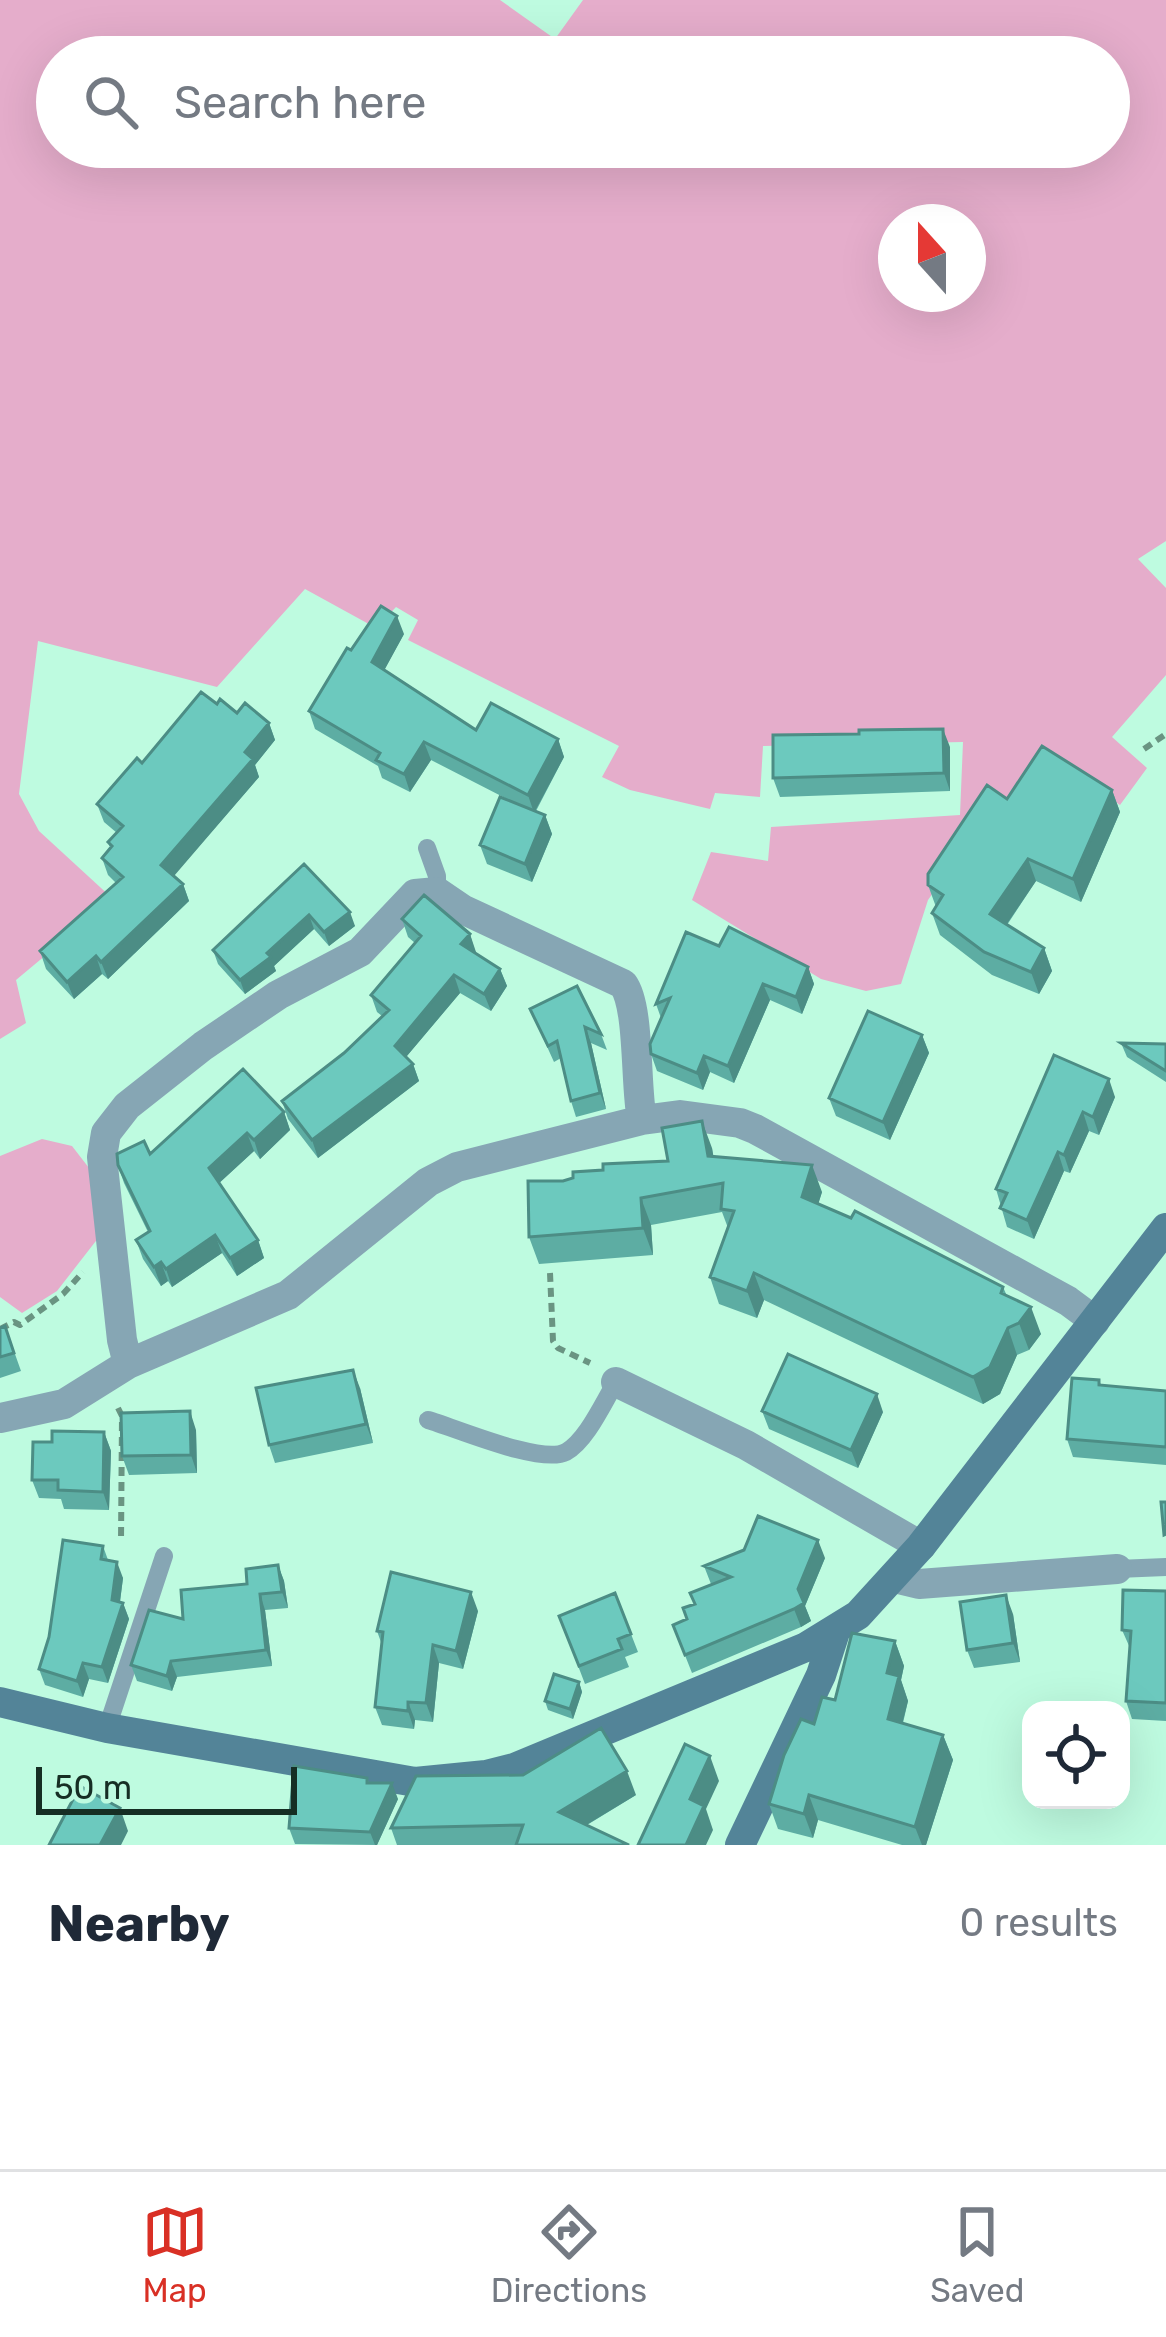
<!DOCTYPE html>
<html lang="en">
<head>
<meta charset="utf-8">
<style>
	:root { --surface:#fff; --page:#f6f6f7; --text:#1f2937; --muted:#747a83; --line:#e0e1e3; --accent:#d93025 }
	body { margin:0; font-family:Rubik,sans-serif; background:var(--page); color:var(--text) }
	.controls { position:absolute; right:36px; bottom:36px; display:grid; overflow:hidden; border-radius:24px; box-shadow:0 12px 48px #0002 }
	.controls button { width:108px; height:108px; display:grid; place-items:center; padding:0; border:0; border-bottom:3px solid var(--line); background:var(--surface); color:var(--text); font:60px sans-serif }
	.compass { position:absolute; left:878px; top:204px; width:108px; height:108px; border-radius:50%; background:var(--surface); box-shadow:0 12px 48px #0002; rotate:339deg }
	.scale { position:absolute; left:36px; bottom:30px; width:261px; box-sizing:border-box; padding-left:12px; border:6px solid #162e24; border-top:0; font-size:33px; line-height:42px; white-space:nowrap; color:#162e24; -webkit-text-stroke:9px #befbe0; paint-order:stroke }
	.list { margin:0; padding:0; list-style:none }
	h2 { display:flex; justify-content:space-between; align-items:center; height:156px; margin:0; padding:0 48px; font-size:51px }
	h2 small { font-size:39px; font-weight:400; color:var(--muted) }
	.icon { flex:none; width:66px; height:66px; fill:none; stroke:currentColor; stroke-width:2; stroke-linecap:round; stroke-linejoin:round }
	.map { position:relative; flex:none; width:1166px; height:1845px; overflow:hidden }
	.search { position:absolute; background:var(--surface); box-shadow:0 12px 48px #0002; left:36px; right:36px; top:36px; height:132px; display:flex; align-items:center; gap:30px; box-sizing:border-box; padding:0 42px; border-radius:66px; color:var(--muted); font-size:45px }
	.sheet { height:324px; background:var(--surface) }
	nav { display:flex; justify-content:space-around; align-items:center; box-sizing:border-box; height:168px; border-top:3px solid var(--line); background:var(--surface); font-size:33px; color:var(--muted) }
	nav a { display:grid; justify-items:center; gap:6px }
	nav .on { color:var(--accent) }
	.map>svg:first-child { display:block }
	.green { fill:#e5adcb; fill-rule:evenodd }
	.lines { fill:none; stroke-linecap:round; stroke-linejoin:round }
	.path { stroke:#6a9482; stroke-width:6; stroke-dasharray:9 6; stroke-linecap:butt }
	.lane { stroke:#86a6b4; stroke-width:18 }
	.street { stroke:#86a6b4; stroke-width:30 }
	.secondary { stroke:#538498; stroke-width:30 }
	.wall { fill:#5dada3 }
	.shaded-wall { fill:#4c8d85 }
	.building { fill:#6cc9be; stroke:#4c8d85; stroke-width:3 }
</style>
</head>
<body>
<div class="map">
<svg width="1166" height="1845" viewBox="0 0 1166 1845">
	<rect width="100%" height="100%" fill="#befbe0"/>
	<path class="green" d="M0 0H500L555 39 583 0H1166V541L1138 559 1166 588V675L1112 737 1147 768 1120 805 1046 756 1030 788 994 806 928 900 901 984 866 991 821 979 692 900 711 852 768 861 771 827 960 815 963 742 763 746 760 797 715 793 710 809 630 790 602 777 619 746 408 640 418 620 396 607 376 628 305 589 217 687 38 641 19 794 39 831 113 899 16 980 26 1023 0 1039ZM57 57H1109V147H57ZM896 222H968V294H896Z
		M42 1139 72 1146 96 1177 99 1237 57 1291 22 1313 0 1297V1156Z"/>
	<g class="lines">
		<path class="path" d="M1144 749 1166 734
			M550 1273 553 1341 558 1348 590 1363
			M0 1329 14 1322 20 1325 63 1294 83 1272
			M118 1408 122 1416 121 1542"/>
		<path class="lane" d="M427 848 437 876V892
			M428 1420C456 1428 541 1465 566 1452 587 1440 603 1403 616 1382
			M1117 1569 1166 1567
			M107 1728 164 1556"/>
		<path class="street" d="M128 1364 122 1340 102 1157 106 1133 127 1106 203 1046 278 995 360 952 415 894 437 892 462 909 623 984C640 1006 635 1086 642 1120
			M616 1382 746 1445 921 1546
			M0 1418 64 1404 128 1364 288 1295 428 1182 457 1167 642 1120 680 1115 740 1123 755 1129 1068 1301 1095 1321
			M894 1578 919 1584 1117 1569"/>
		<path class="secondary" d="M0 1702 107 1728 415 1782 486 1775 514 1768 806 1647 858 1615 921 1546 1166 1228
			M740 1845 821 1675 835 1632"/>
	</g>
	<path class="wall" d="M404 634 384 670 476 730 558 739 564 757 536 811 545 815 552 834 532 882 487 864 480 845 511 801 431 760 410 792 382 778 378 766 315 729 309 711 351 650Z
		M217 704 237 713 269 723 275 740 255 765 259 777 173 876 183 884 189 901 108 979 102 974 74 999 46 969 40 951 116 883 108 875 102 858 110 848 108 842 117 833 104 822 97 804 142 763Z
		M950 747V791L780 797 773 778Z
		M1112 790 1120 812 1081 902 1036 881 1007 925 1044 948 1052 971 1039 994 992 975 940 935 932 913 936 907 928 885 1007 799Z
		M304 864 355 926 329 946 314 929 274 966 276 971 245 994 218 964 213 950Z
		M402 919 470 934 475 953 500 969 507 986 491 1011 460 993 406 1057 413 1064 419 1081 318 1158 288 1119 282 1101 344 1053 382 1016 377 1012 371 995 415 943 408 937Z
		M719 946 808 967 814 984 802 1014 770 1000 734 1083 710 1072 703 1090 657 1071 651 1054 661 1018 656 1004Z
		M577 986 601 1034 607 1050 591 1043 606 1109 576 1117 571 1101 561 1058 554 1062 530 1009Z
		M922 1035 929 1053 890 1140 836 1116 829 1098Z
		M1121 1043 1166 1044V1082L1127 1057Z
		M1054 1055 1115 1097 1099 1135 1089 1131 1070 1173 1064 1171 1034 1239 1007 1227 996 1189Z
		M284 1112 290 1130 260 1159 254 1151 219 1183 258 1240 264 1258 237 1276 222 1253 172 1287 168 1281 161 1286 143 1259 136 1240 148 1232 124 1183 118 1165Z
		M712 1148 713 1156 822 1192 818 1204 1003 1287 1007 1296 1041 1334 1029 1350 1017 1355 1000 1394 983 1404 764 1300 757 1318 719 1304 710 1277 728 1228 722 1212 651 1225 653 1255 539 1264 529 1237 563 1181 603 1170 668 1161Z
		M5 1326 21 1371 0 1378V1328Z
		M1099 1380 1101 1385 1166 1391V1465L1073 1457 1067 1439Z
		M360 1388 373 1443 275 1463 269 1445Z
		M762 1411 883 1412 858 1468 769 1429Z
		M196 1430 197 1473 129 1475 122 1456Z
		M104 1432 111 1451 109 1510 64 1509 61 1499 39 1498 32 1480 52 1442Z
		M103 1546 108 1560 123 1578 120 1602 123 1603 129 1619 108 1683 89 1679 83 1697 45 1685 39 1669Z
		M825 1558 805 1606 811 1621 801 1627 692 1673 673 1625 687 1619 695 1604 711 1584 704 1566Z
		M278 1565 284 1581 288 1608 265 1610 272 1666 177 1677 172 1691 137 1681 131 1665 183 1619Z
		M1166 1591V1721L1132 1719 1126 1701 1130 1648 1122 1630Z
		M615 1593 638 1652 625 1657 629 1667 585 1684 559 1616Z
		M478 1611 463 1669 439 1663 433 1722 415 1720 414 1729 382 1725 375 1707 382 1645 377 1631Z
		M1013 1614 1020 1662 974 1668 967 1650Z
		M895 1641 904 1666 901 1680 908 1701 903 1723 943 1735 953 1760 926 1845H902L818 1820 813 1838 778 1829 769 1804 814 1724 835 1700Z
		M579 1682 582 1692 573 1719 548 1710 545 1701Z
		M367 1778 369 1783 398 1799 377 1845 295 1844 289 1828Z
		M636 1795 587 1825 629 1845H397L391 1828Z"/>
	<path class="shaded-wall" d="M397 616 404 634 379 680 372 662Z
		M269 723 275 740 255 765 259 777 168 883 161 865 245 752Z
		M943 729 950 747V791L944 773Z
		M558 739 564 757 534 813 528 795Z
		M424 742 431 760 410 792 404 774Z
		M1112 790 1120 812 1081 902 1073 879Z
		M545 815 552 834 532 882 525 864Z
		M1028 859 1036 881 998 937 990 914Z
		M183 884 189 901 108 979 101 962Z
		M350 912 355 926 329 946 324 932Z
		M309 915 314 929 274 966 276 971 245 994 240 980Z
		M470 934 476 952 468 961 461 944Z
		M1044 948 1052 971 1039 994 1031 972Z
		M96 956 102 974 74 999 67 982Z
		M808 967 814 984 802 1014 796 997Z
		M500 969 507 986 491 1011 484 994Z
		M454 975 460 993 401 1063 395 1046Z
		M763 984 770 1000 734 1083 728 1066Z
		M585 1027 591 1043 606 1109 600 1093Z
		M922 1035 929 1053 890 1140 883 1122Z
		M704 1056 710 1072 703 1090 697 1073Z
		M413 1064 419 1081 318 1158 312 1140Z
		M1109 1079 1115 1097 1099 1135 1093 1117Z
		M284 1112 290 1130 260 1159 254 1140Z
		M1083 1112 1089 1131 1070 1173 1064 1155Z
		M702 1121 712 1148 718 1183 708 1156Z
		M247 1133 254 1151 216 1186 209 1168Z
		M1058 1152 1064 1171 1034 1239 1027 1220Z
		M812 1165 822 1192 812 1224 802 1197Z
		M641 1198 651 1225 653 1255 643 1228Z
		M215 1235 222 1253 172 1287 166 1269Z
		M258 1240 264 1258 237 1276 230 1258Z
		M161 1262 168 1281 161 1286 154 1267Z
		M754 1273 764 1300 757 1318 747 1291Z
		M1031 1307 1041 1334 1029 1350 1019 1323Z
		M1008 1328 1017 1355 1000 1394 983 1404 973 1377Z
		M353 1370 360 1388 373 1443 366 1424Z
		M877 1394 883 1412 858 1468 851 1450Z
		M190 1411 196 1430 197 1473 191 1455Z
		M104 1432 111 1451 109 1510 103 1492Z
		M818 1540 825 1558 805 1606 811 1621 801 1627 794 1609 798 1589Z
		M117 1562 123 1578 118 1616 112 1600Z
		M278 1565 284 1581 288 1608 282 1592Z
		M471 1592 478 1611 463 1669 456 1651Z
		M260 1594 265 1610 272 1666 266 1650Z
		M1006 1595 1013 1614 1020 1662 1013 1643Z
		M123 1603 129 1619 108 1683 102 1667Z
		M895 1641 904 1666 901 1680 908 1701 897 1744 888 1719 887 1673Z
		M433 1645 439 1663 433 1722 426 1703Z
		M171 1661 177 1677 172 1691 167 1676Z
		M83 1663 89 1679 83 1697 77 1681Z
		M579 1682 582 1692 573 1719 570 1709Z
		M408 1702 415 1720 414 1729 408 1711Z
		M943 1735 953 1760 926 1845H922L915 1827Z
		M710 1756 719 1781 706 1809 713 1830 706 1845H686L690 1799Z
		M627 1771 636 1795 568 1836 559 1812Z
		M392 1783 398 1799 377 1845H375L370 1832Z
		M809 1795 818 1820 813 1838 804 1814Z
		M120 1808 128 1831 121 1845H100Z"/>
	<path class="building" d="M381 606 397 616 372 662 476 730 491 703 558 739 528 795 424 742 404 774 376 760 380 753 309 711 347 648 351 650Z
		M201 692 217 704 220 699 237 713 245 703 269 723 245 752 253 759 161 865 183 884 101 962 96 956 67 982 40 951 123 877 102 858 112 846 108 842 123 826 97 804 137 758 142 763Z
		M943 729 944 773 773 778V735L859 734V730Z
		M1042 746 1112 790 1073 879 1028 859 990 914 1044 948 1031 972 984 952 932 913 943 895 928 885V874L987 785 1007 799Z
		M500 797 545 815 525 864 480 845Z
		M304 864 350 912 324 932 309 915 267 953 271 957 240 980 213 950Z
		M424 895 470 934 461 944 500 969 484 994 454 975 395 1046 413 1064 312 1140 282 1101 344 1053 389 1010 371 995 421 936 402 919Z
		M729 927 808 967 796 997 763 984 728 1066 704 1056 697 1073 651 1054 650 1044 670 998 656 1004 686 932 719 946Z
		M577 986 601 1034 585 1027 600 1093 571 1101 557 1041 548 1046 530 1009Z
		M868 1011 922 1035 883 1122 829 1098Z
		M1121 1043 1166 1044V1071Z
		M1054 1055 1109 1079 1093 1117 1083 1112 1064 1155 1058 1152 1027 1220 1000 1208 1007 1193 996 1189Z
		M243 1069 284 1112 254 1140 247 1133 209 1168 258 1240 230 1258 215 1235 166 1269 161 1262 154 1267 136 1240 150 1231 118 1165 117 1154 144 1141 150 1154Z
		M702 1121 708 1156 812 1165 802 1197 851 1218 855 1211 1003 1287 1001 1293 1031 1307 1019 1323 1008 1328 990 1367 973 1377 754 1273 747 1291 710 1277 734 1211 721 1209 723 1183 641 1198 643 1228 529 1237 528 1181H563L573 1178V1172L603 1170V1164L668 1161 662 1128Z
		M5 1326 14 1353 0 1357V1328Z
		M788 1354 877 1394 851 1450 762 1411Z
		M353 1370 366 1424 269 1445 256 1388Z
		M1072 1378 1099 1380V1385L1166 1391V1447L1067 1439Z
		M190 1411 191 1455 122 1456 121 1413Z
		M52 1431 104 1432 103 1492 58 1490V1480H32L33 1442H52Z
		M1161 1502H1166V1534L1164 1535Z
		M758 1516 818 1540 798 1589 804 1603 794 1609 685 1655 673 1625 687 1619 683 1608 695 1604 690 1593 731 1577 704 1566 744 1550Z
		M63 1540 103 1546 101 1559 117 1562 112 1600 123 1603 102 1667 83 1663 77 1681 39 1669 49 1637Z
		M278 1565 282 1592 260 1594 266 1650 171 1661 167 1676 131 1665 149 1610 183 1619 181 1590 247 1584 246 1569Z
		M391 1572 471 1592 456 1651 433 1645 426 1703 408 1702V1711L375 1707 383 1632 377 1631Z
		M1123 1590 1166 1591V1703L1126 1701 1131 1631 1122 1630Z
		M615 1593 631 1634 618 1639 622 1649 579 1666 559 1616Z
		M1006 1595 1013 1643 967 1650 960 1602Z
		M852 1633 895 1641 887 1673 899 1676 888 1719 943 1735 915 1827 809 1795 804 1814 769 1804 784 1755 801 1719 814 1724 822 1697 835 1700Z
		M554 1674 579 1682 570 1709 545 1701Z
		M601 1728 627 1771 559 1812 629 1845H516L523 1825 391 1828 416 1776 523 1775Z
		M685 1744 710 1756 690 1799 704 1806 686 1845H638Z
		M294 1766 367 1778V1783H392L370 1832 289 1828Z
		M80 1786 120 1808 100 1845H49Z"/>
</svg>
<div class="controls">
<button><svg class="icon" aria-label="locate" viewBox="0 0 24 24"><circle cx="12" cy="12" r="6"/><path d="M12 2v4M12 18v4M2 12h4M18 12h4"/></svg></button>
</div>
<svg class="compass" viewBox="-18 -18 36 36"><path d="M0-13l5 13h-10z" fill="#e53935"/><path d="M0 13l5-13h-10z" fill="#747a83"/></svg>
<div class="scale">50 m</div>
<div class="search"><svg class="icon" aria-label="search" viewBox="0 0 24 24"><circle cx="10" cy="10" r="6"/><path d="M15 15l6 6"/></svg>Search here</div>
</div>
<section class="sheet">
<h2>Nearby<small>0 results</small></h2>
<ul class="list">
</ul>
</section>
<nav>
<a class="on"><svg class="icon" aria-label="map" viewBox="0 0 24 24"><path d="M3 6l6-2 6 2 6-2v14l-6 2-6-2-6 2zM9 4v14M15 6v14"/></svg>Map</a>
<a><svg class="icon" aria-label="directions" viewBox="0 0 24 24"><path d="M12 3l9 9-9 9-9-9zM9 14v-3h6M13 9l2 2-2 2"/></svg>Directions</a>
<a><svg class="icon" aria-label="saved" viewBox="0 0 24 24"><path d="M7 4h10v16l-5-4-5 4z"/></svg>Saved</a>
</nav>
</body>
</html>
